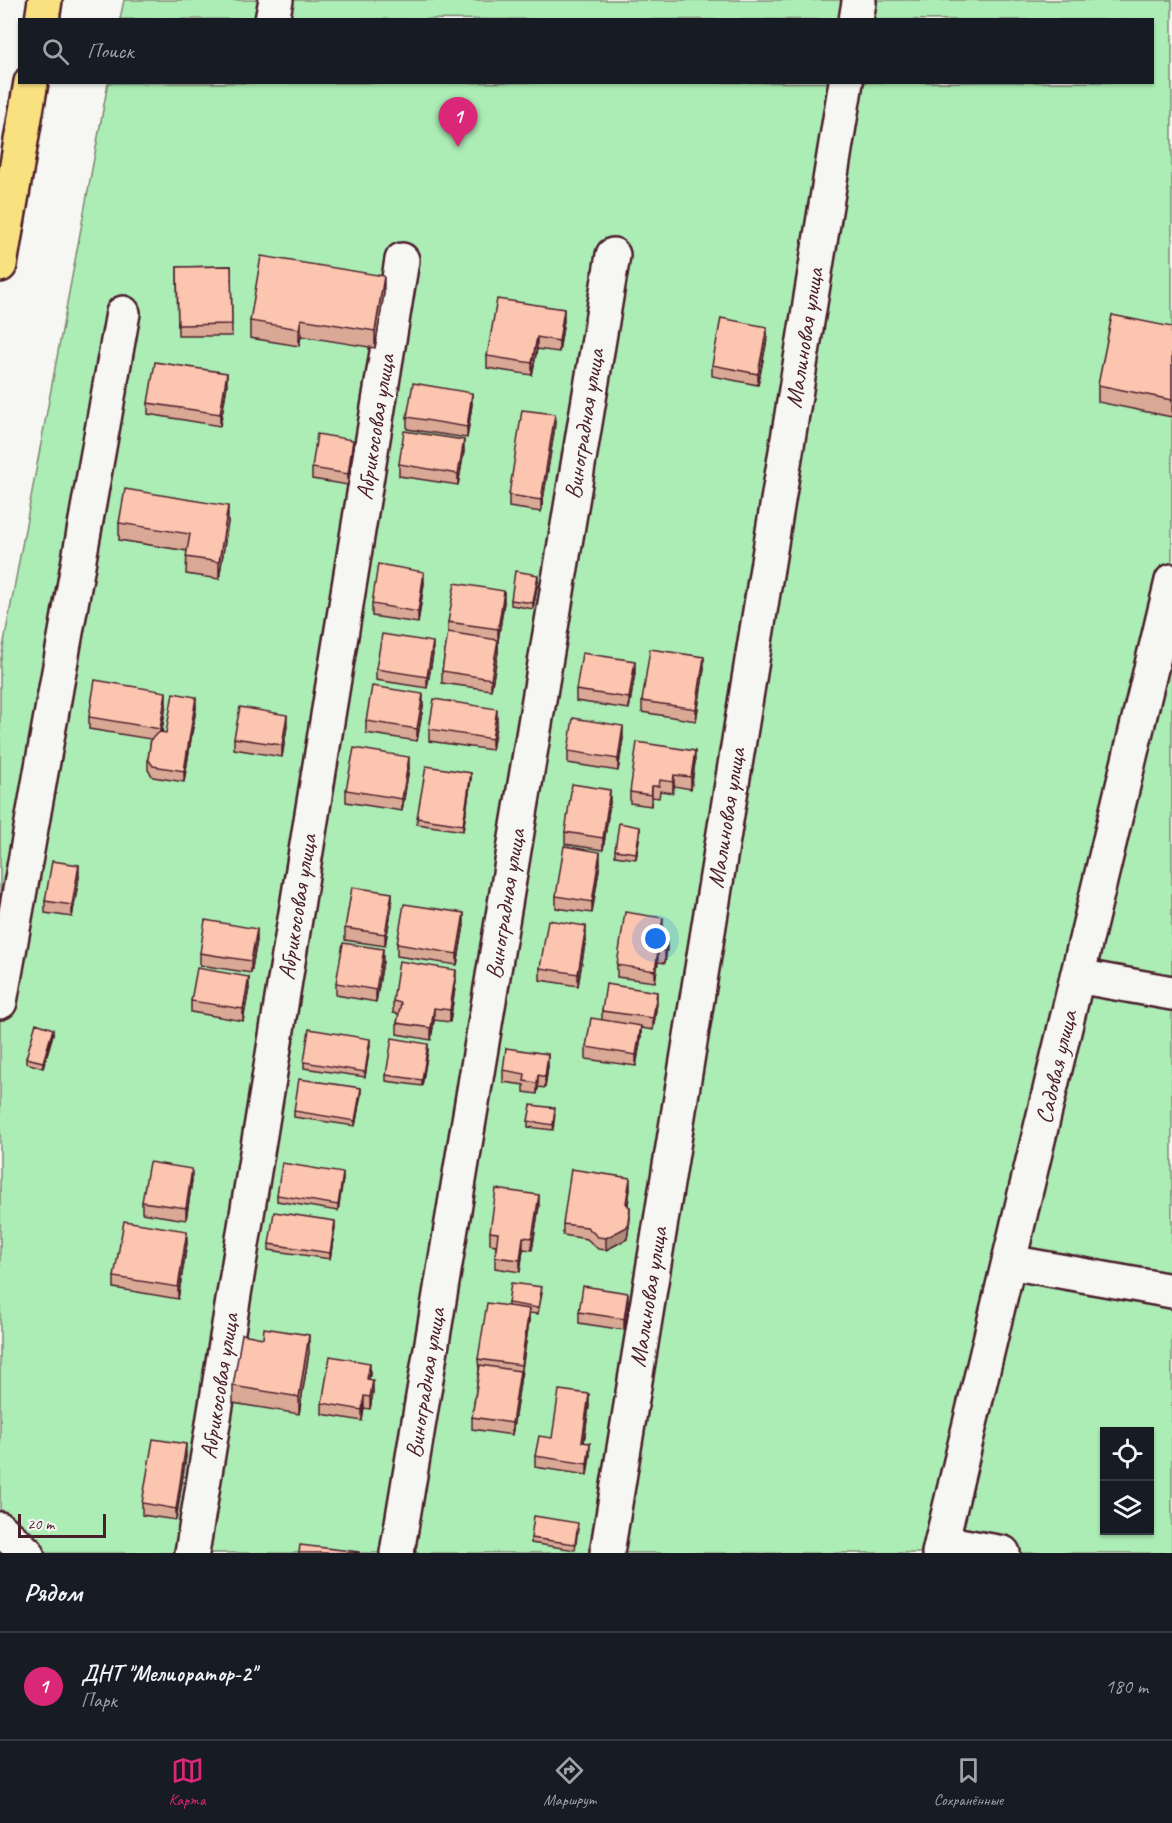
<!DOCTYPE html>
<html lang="ru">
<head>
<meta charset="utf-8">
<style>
	:root { --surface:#171b24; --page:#242831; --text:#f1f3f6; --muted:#9ea1a6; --line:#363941; --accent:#db2777 }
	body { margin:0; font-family:Caveat,sans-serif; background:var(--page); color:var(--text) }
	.controls { position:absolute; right:18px; bottom:18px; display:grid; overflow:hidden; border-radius:0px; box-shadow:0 2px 4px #0004 }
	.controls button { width:54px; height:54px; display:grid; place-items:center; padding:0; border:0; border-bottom:2px solid var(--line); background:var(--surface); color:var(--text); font:30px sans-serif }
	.scale { position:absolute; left:18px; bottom:15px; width:88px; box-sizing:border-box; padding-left:6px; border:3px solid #4a1f2b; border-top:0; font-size:16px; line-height:21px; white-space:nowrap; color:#4a1f2b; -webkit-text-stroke:4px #f6f6f2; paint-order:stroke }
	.you { position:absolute; left:656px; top:939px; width:21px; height:21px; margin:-15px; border:4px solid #fff; border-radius:50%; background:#1a73e8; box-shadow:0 0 0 9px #1a73e833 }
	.badge { display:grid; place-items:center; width:39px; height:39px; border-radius:50%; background:var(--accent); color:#fff; font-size:20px; font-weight:700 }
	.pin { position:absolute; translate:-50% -50px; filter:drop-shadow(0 2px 3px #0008) }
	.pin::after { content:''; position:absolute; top:32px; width:21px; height:18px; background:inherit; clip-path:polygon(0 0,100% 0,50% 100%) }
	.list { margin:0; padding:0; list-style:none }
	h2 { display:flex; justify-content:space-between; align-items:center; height:78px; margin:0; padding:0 24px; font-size:26px }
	h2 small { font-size:20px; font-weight:400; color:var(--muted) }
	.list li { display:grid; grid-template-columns:39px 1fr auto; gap:18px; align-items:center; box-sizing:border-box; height:108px; padding:0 24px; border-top:2px solid var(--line) }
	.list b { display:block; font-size:22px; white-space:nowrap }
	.list p { margin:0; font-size:20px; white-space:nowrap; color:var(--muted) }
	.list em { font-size:20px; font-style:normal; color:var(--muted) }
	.icon { flex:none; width:33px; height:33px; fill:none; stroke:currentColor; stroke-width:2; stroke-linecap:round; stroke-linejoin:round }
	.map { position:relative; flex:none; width:1172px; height:1553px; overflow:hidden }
	.search { position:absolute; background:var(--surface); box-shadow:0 2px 4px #0004; left:18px; right:18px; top:18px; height:66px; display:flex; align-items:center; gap:15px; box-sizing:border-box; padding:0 21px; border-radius:0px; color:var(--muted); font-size:22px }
	.sheet { height:186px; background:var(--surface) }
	nav { display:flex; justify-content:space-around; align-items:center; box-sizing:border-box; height:84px; border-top:2px solid var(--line); background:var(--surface); font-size:16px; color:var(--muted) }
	nav a { display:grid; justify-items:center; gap:3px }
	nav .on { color:var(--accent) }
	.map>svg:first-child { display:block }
	.green { fill:#acedb5; stroke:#7b8670; stroke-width:1.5; fill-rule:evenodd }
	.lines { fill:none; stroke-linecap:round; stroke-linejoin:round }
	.minor-casing { stroke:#4a1f2b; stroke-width:38 }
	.major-casing { stroke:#4a1f2b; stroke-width:38 }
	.minor { stroke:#f6f6f2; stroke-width:33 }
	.major { stroke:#fae180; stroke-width:33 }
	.wall { fill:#d9a996; stroke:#4a1f2b; stroke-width:1.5 }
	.shaded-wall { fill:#b08a7a; stroke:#4a1f2b; stroke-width:1.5 }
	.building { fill:#fcc5af; stroke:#4a1f2b; stroke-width:1.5 }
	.labels { text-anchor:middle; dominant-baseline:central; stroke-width:4.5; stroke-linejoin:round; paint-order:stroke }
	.street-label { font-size:24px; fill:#4a1f2b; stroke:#f6f6f2 }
</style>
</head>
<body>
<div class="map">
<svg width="1172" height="1553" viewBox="0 0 1172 1553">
	<rect width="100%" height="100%" fill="#f6f6f2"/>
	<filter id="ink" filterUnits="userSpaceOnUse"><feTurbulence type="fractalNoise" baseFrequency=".0167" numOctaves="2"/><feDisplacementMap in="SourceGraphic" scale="12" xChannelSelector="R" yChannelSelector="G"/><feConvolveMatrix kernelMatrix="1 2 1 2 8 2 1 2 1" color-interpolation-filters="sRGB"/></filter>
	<g filter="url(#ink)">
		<path class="green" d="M124 0H1172V1553H47L0 1509V664L108 83 1152 82V20L120 19ZM1104 1432H1150V1530H1104Z"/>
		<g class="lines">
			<g class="minor-casing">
				<path id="minor" d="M272 20 276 0
					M856 20 859 2
					M1077 976 1172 993
					M0 1002 123 313
					M1009 1262 1172 1291
					M0 1529 27 1553
					M942 1542 1003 1553
					M192 1553 402 260
					M397 1553 613 255
					M607 1553 846 82
					M939 1553 1172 581"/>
			</g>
			<g class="major-casing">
				<path id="major" d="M42 20 45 0
					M0 265 31 82"/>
			</g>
			<use href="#minor" class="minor"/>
			<use href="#major" class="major"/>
		</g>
		<path class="wall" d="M231 266 232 336H178L177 267Z
			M384 293 375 348 301 336 299 346 250 338V321Z
			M564 320 559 352 537 349 532 375 487 368V356Z
			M1172 327V417L1098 402V385Z
			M767 339 758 385 712 376V365Z
			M227 385 220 426 148 414V403Z
			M472 404 467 438 407 429V417Z
			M555 426 541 512 509 507V495Z
			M353 451 348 485 312 479V468Z
			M464 451 458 485 399 476V464Z
			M228 522 219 579 186 574 187 551 119 540V523Z
			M538 581 533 609 511 605V600Z
			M424 583 418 623 372 616V604Z
			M504 602 498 641V652L491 690 442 683V671L448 633V622Z
			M433 654 427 688 376 680V669Z
			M704 669 696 721 642 712V701Z
			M635 673 629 709 576 701V690Z
			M166 704 162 732 166 733 196 708 184 782 153 777 148 770V759L151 739 89 729V717Z
			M423 706 417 741 366 733V721Z
			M497 721 492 750 429 741V729Z
			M287 726 282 757 234 749V738Z
			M623 738 618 771 568 763V751Z
			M695 762 691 789 674 786 673 793 660 791 659 798 652 797 651 806 630 803V792Z
			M409 768 402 811 346 802V790Z
			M471 779 463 831 417 824V818Z
			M610 802 603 850 565 844V832Z
			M640 833 636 859 615 856V850Z
			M600 863 592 913 556 908V896Z
			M79 877 72 917 45 913V901Z
			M392 905 385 946 345 940V928Z
			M464 925 457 965 397 956V944Z
			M663 930 662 935 667 948 665 963 658 962 655 982 617 977V965Z
			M586 937 578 986 540 980V968Z
			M257 940 251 973 200 965V953Z
			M383 961 376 1002 336 995V983Z
			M456 981 450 1022 434 1020 431 1040 397 1034V1023L399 1014 393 1013V1001Z
			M249 988 243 1021 191 1012V1001Z
			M657 1003 653 1030 641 1028V1037L636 1066 586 1059V1047L602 1020V1011Z
			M53 1034 43 1068 26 1063V1058Z
			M370 1045 365 1077 304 1068V1062Z
			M428 1050 422 1086 386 1081V1075Z
			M548 1066 545 1088 538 1087 537 1094 524 1092V1085L503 1082V1070Z
			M361 1094 355 1126 294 1117V1111Z
			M555 1114 553 1130 528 1127V1121Z
			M343 1179 338 1211 277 1201V1195Z
			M192 1180 186 1220 142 1213V1202Z
			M630 1189 628 1205 630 1219 627 1239 606 1250 598 1249 587 1239 563 1235V1224Z
			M539 1206 532 1250 523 1249 520 1272 495 1268V1257L496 1245 490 1244V1232Z
			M335 1227 330 1259 269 1250V1244Z
			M187 1243 178 1299 114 1288V1277Z
			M542 1293 538 1314 529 1313V1321L512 1435 472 1429V1417L479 1370 478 1359 508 1306V1303Z
			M628 1305 624 1330 579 1323V1312Z
			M309 1352 299 1414 233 1403V1386Z
			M370 1374 369 1379 373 1392 370 1409 364 1408 362 1421 322 1414V1403Z
			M589 1406 584 1442 590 1455 587 1475 535 1467V1456L552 1438Z
			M186 1456 176 1520 142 1515V1503Z
			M578 1529 575 1550 531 1543V1538Z"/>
		<path class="shaded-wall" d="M384 276V293L375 348V331Z
			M564 309V320L559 352V341Z
			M301 319V336L299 346V329Z
			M767 327V339L758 385V374Z
			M537 337V349L532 375V363Z
			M227 373V385L220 426V414Z
			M472 393V404L467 438V427Z
			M555 414V426L541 512V500Z
			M353 440V451L348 485V474Z
			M464 440V451L458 485V474Z
			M228 506V522L219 579V562Z
			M424 572V583L418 623V612Z
			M538 575V581L533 609V603Z
			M504 591V602L498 641V629Z
			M498 640V652L491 690V679Z
			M433 642V654L427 688V677Z
			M704 657V669L696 721V709Z
			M635 661V673L629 709V698Z
			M166 692V704L160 740V729Z
			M423 694V706L417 741V729Z
			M196 697V708L184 782V771Z
			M497 709V721L492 750V739Z
			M287 715V726L282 757V745Z
			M623 726V738L618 771V759Z
			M695 751V762L691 789V777Z
			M409 757V768L402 811V799Z
			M471 773V779L463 831V825Z
			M674 775V786L673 793V782Z
			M652 786V797L651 806V795Z
			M610 790V802L603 850V838Z
			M640 827V833L636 859V853Z
			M600 852V863L592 913V902Z
			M79 865V877L72 917V905Z
			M392 893V905L385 946V934Z
			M464 913V925L457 965V954Z
			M663 918V930L660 947V935Z
			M586 926V937L578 986V974Z
			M257 929V940L251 973V961Z
			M667 936V948L665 963V951Z
			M383 949V961L376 1002V990Z
			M658 950V962L655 982V971Z
			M456 970V981L450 1022V1010Z
			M249 977V988L243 1021V1009Z
			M657 992V1003L653 1030V1018Z
			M434 1008V1020L431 1040V1028Z
			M641 1026V1037L636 1066V1055Z
			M53 1029V1034L43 1068V1062Z
			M370 1039V1045L365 1077V1072Z
			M428 1044V1050L422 1086V1080Z
			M548 1054V1066L545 1088V1077Z
			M538 1075V1087L537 1094V1083Z
			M361 1088V1094L355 1126V1121Z
			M192 1169V1180L186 1220V1208Z
			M343 1173V1179L338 1211V1205Z
			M630 1178V1189L626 1214V1203Z
			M539 1195V1206L532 1250V1238Z
			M630 1208V1219L627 1239 606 1250V1238Z
			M335 1221V1227L330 1259V1253Z
			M187 1231V1243L178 1299V1287Z
			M523 1237V1249L520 1272V1260Z
			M628 1293V1305L624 1330V1319Z
			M529 1309V1321L521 1377V1365Z
			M309 1335V1352L299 1414V1397Z
			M370 1363V1374L367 1391V1379Z
			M520 1371V1383L512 1435V1423Z
			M373 1380V1392L370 1409V1397Z
			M589 1394V1406L582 1454V1442Z
			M364 1396V1408L362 1421V1410Z
			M590 1443V1455L587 1475V1464Z
			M186 1444V1456L176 1520V1509Z"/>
		<path class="building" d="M261 256 384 276 375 331 301 319 299 329 250 321Z
			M231 266 232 324 178 325 177 267Z
			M497 299 564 309 559 341 537 337 532 363 487 356Z
			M1112 315 1172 327V400L1098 385Z
			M721 318 767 327 758 374 712 365Z
			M155 362 227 373 220 414 148 403Z
			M413 383 472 393 467 427 407 417Z
			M522 410 555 414 541 500 509 495Z
			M404 431 464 440 458 474 399 464Z
			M317 434 353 440 348 474 312 468Z
			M125 489 228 506 219 562 186 557 190 534 119 523Z
			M378 564 424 572 418 612 372 604Z
			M515 571 538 575 533 603 511 600Z
			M455 583 504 591 498 629 448 622Z
			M448 632 498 640 491 679 442 671Z
			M382 634 433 642 427 677 376 669Z
			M650 649 704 657 696 709 642 701Z
			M582 653 635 661 629 698 576 690Z
			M95 680 166 692 160 729 89 717Z
			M372 686 423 694 417 729 366 721Z
			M173 693 196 697 184 771 153 766 148 759 151 739 160 732 166 733Z
			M434 699 497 709 492 739 429 729Z
			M240 707 287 715 282 745 234 738Z
			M573 718 623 726 618 759 568 751Z
			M637 742 695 751 691 777 674 775 673 782 660 780 659 786H652L651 795 630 792Z
			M354 748 409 757 402 799 346 790Z
			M426 766 471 773 463 825 417 818Z
			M572 784 610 790 603 838 565 832Z
			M619 823 640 827 636 853 615 850Z
			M564 846 600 852 592 902 556 896Z
			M52 861 79 865 72 905 45 901Z
			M352 887 392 893 385 934 345 928Z
			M404 904 464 913 457 954 397 944Z
			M625 912 663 918 660 935 667 936 665 951 658 950 655 971 617 965Z
			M205 920 257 929 251 961 200 953Z
			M548 920 586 926 578 974 540 968Z
			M343 943 383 949 376 990 336 983Z
			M399 961 456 970 450 1010 434 1008 431 1028 397 1023 401 1003 393 1001Z
			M197 968 249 977 243 1009 191 1001Z
			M606 984 657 992 653 1018 602 1011Z
			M591 1018 641 1026 636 1055 586 1047Z
			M36 1023 53 1029 43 1062 26 1058Z
			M309 1029 370 1039 365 1072 304 1062Z
			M392 1038 428 1044 422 1080 386 1075Z
			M506 1048 548 1054 545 1077 538 1075 537 1083 524 1081 525 1074 503 1070Z
			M299 1079 361 1088 355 1121 294 1111Z
			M531 1105 555 1108 553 1125 528 1121Z
			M149 1162 192 1169 186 1208 142 1202Z
			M282 1163 343 1173 338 1205 277 1195Z
			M571 1169 630 1178 626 1203 630 1208 627 1227 606 1238 598 1237 587 1227 563 1224Z
			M496 1189 539 1195 532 1238 523 1237 520 1260 495 1257 498 1233 490 1232Z
			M274 1212 335 1221 330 1253 269 1244Z
			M124 1221 187 1231 178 1287 114 1277Z
			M511 1283 542 1287 538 1308 508 1303Z
			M583 1286 628 1293 624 1319 579 1312Z
			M487 1303 529 1309 521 1365 478 1359Z
			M264 1328 309 1335 299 1397 233 1386 242 1334 263 1338Z
			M330 1356 370 1363 367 1379 373 1380 370 1397 364 1396 362 1410 322 1403Z
			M480 1365 520 1371 512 1423 472 1417Z
			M559 1390 589 1394 582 1442 590 1443 587 1464 535 1456 539 1436 552 1438Z
			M153 1439 186 1444 176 1509 142 1503Z
			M534 1516 578 1523 575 1544 531 1538Z
			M300 1545 359 1552V1553H299Z"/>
	</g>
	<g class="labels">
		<g class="street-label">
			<text transform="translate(804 338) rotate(-81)">Малиновая улица</text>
			<text transform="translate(584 424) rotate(-81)">Виноградная улица</text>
			<text transform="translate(375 427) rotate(-81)">Абрикосовая улица</text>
			<text transform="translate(726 818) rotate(-81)">Малиновая улица</text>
			<text transform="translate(505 904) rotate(-81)">Виноградная улица</text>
			<text transform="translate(297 907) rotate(-81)">Абрикосовая улица</text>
			<text transform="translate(1056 1067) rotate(-77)">Садовая улица</text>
			<text transform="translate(648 1297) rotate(-81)">Малиновая улица</text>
			<text transform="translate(425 1383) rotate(-81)">Виноградная улица</text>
			<text transform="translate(219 1386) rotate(-81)">Абрикосовая улица</text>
		</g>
	</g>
</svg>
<div class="controls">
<button><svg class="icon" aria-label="locate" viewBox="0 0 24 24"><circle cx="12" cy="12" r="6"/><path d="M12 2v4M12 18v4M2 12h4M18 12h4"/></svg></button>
<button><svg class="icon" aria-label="layers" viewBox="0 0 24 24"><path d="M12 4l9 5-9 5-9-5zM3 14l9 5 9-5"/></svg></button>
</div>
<div class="scale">20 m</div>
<div class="you"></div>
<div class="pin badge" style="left:458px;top:147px">1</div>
<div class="search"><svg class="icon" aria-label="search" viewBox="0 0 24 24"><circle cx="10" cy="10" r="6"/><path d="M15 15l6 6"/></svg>Поиск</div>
</div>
<section class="sheet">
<h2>Рядом<small></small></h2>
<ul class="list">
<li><span class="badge">1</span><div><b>ДНТ &quot;Мелиоратор-2&quot;</b><p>Парк</p></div><em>180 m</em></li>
</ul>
</section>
<nav>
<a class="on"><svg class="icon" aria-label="map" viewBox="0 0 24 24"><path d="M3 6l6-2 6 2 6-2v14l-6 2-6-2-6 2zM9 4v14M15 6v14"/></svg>Карта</a>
<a><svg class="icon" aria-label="directions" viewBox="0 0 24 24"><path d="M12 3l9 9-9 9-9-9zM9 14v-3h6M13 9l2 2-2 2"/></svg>Маршрут</a>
<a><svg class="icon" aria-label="saved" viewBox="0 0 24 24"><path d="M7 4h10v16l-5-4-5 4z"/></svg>Сохранённые</a>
</nav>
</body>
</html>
